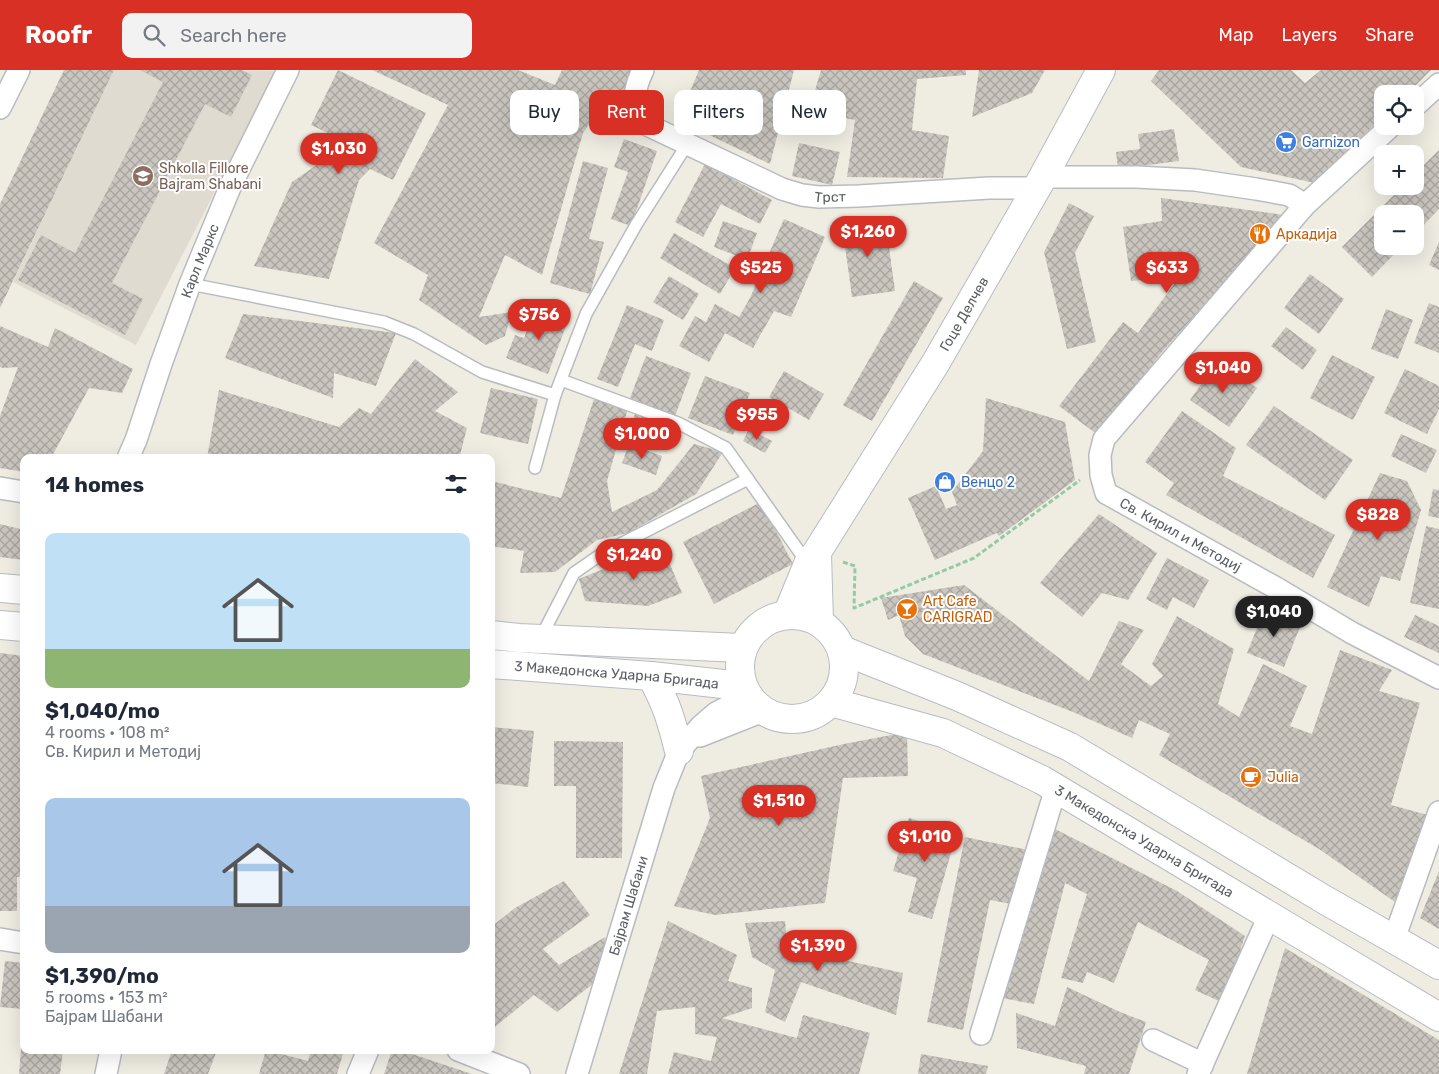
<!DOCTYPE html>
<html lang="en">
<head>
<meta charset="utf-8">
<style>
  :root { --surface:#fff; --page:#f2f2f3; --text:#1f2937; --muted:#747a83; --accent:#d93025 }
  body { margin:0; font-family:Rubik,sans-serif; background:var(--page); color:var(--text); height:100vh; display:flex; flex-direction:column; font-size:19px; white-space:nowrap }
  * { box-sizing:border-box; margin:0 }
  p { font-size:16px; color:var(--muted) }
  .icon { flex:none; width:28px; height:28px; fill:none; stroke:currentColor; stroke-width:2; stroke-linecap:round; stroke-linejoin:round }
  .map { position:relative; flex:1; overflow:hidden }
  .panel { position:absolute; left:20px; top:384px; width:475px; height:600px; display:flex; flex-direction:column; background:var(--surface); border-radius:10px; box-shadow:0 5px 20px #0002 }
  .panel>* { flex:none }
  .guide { position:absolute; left:510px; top:20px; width:475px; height:45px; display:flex; gap:10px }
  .controls { position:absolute; left:1374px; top:15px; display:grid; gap:10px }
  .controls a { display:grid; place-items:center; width:50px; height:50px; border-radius:10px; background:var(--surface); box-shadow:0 5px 20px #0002; font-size:25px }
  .price { position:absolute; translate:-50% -42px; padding:0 11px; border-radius:18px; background:var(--accent); color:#fff; font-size:16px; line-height:32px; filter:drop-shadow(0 1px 2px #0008) }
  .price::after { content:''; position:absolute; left:50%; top:30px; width:15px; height:11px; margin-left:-8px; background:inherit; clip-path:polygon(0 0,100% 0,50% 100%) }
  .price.current { background:#222; color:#fff }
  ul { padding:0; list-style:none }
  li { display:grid; align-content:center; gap:10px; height:265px; padding:0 25px }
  li span { display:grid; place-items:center; height:155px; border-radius:10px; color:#555 }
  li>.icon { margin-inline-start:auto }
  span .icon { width:90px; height:90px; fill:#fffc; stroke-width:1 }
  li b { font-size:21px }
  h2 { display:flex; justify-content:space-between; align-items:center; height:60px; padding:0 25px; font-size:21px }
  .chip { padding:0 18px; border-radius:10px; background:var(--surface); box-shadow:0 5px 20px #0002; font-size:18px; line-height:45px }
  .chip.current { background:var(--accent); color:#fff }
  header { display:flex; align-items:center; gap:30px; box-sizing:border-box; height:70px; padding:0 25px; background:var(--accent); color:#fff }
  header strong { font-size:24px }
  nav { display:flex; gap:28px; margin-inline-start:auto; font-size:18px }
  .search { width:350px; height:45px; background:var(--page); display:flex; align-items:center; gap:12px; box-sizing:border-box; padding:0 18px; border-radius:10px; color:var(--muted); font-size:19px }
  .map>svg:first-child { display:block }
  .education { fill:#dfdbd1 }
  .building { fill:url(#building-cross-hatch) }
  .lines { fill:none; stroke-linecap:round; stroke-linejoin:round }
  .lane-casing { stroke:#b8bbc0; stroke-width:14 }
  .street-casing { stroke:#b8bbc0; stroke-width:24 }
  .secondary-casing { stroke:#b8bcc2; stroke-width:30 }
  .path { stroke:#95caa4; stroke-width:3; stroke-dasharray:5 2.5; stroke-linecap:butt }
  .lane { stroke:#fff; stroke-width:11 }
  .street { stroke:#fff; stroke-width:21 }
  .secondary { stroke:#fff; stroke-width:28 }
  .labels { text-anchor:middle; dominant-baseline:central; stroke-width:4; stroke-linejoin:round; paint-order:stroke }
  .shop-label { font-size:14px; fill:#366cbe; stroke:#fff; text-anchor:start }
  .education-label { font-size:14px; fill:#785e54; stroke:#fff; text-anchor:start }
  .street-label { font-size:14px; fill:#5b5f65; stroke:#fff }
  .food-label { font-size:14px; fill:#c56008; stroke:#fff; text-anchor:start }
</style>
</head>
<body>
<header>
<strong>Roofr</strong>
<div class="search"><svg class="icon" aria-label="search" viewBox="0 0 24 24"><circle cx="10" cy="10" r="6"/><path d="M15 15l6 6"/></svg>Search here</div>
<nav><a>Map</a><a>Layers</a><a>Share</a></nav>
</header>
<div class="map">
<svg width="1439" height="1004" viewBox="0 0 1439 1004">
  <defs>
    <pattern id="building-cross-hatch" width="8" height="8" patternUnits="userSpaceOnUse" patternTransform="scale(1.25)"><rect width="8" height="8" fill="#cac6bf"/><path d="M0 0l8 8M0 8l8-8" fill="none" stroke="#a7a49f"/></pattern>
  </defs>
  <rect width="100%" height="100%" fill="#efece2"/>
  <polygon class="education" points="114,0 277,1 136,275 13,212"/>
  <g class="building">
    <polygon points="64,0 114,0 0,238 0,134"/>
    <polygon points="140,0 242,0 252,5 231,47 205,34 112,213 143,229 125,265 18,210 41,165 75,183 163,12"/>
    <polygon points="338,0 426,43 393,110 370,99 359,110 329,209 254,196 292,112 321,92 334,66 311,55"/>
    <polygon points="372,0 518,0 555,15 562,0 633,0 618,39 606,31 583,63 542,205 505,185 479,247 512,242 505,266 486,275 419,230 428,205 374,173 448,35"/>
    <polygon points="699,0 794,0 770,94 703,62 709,39 687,29"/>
    <polygon points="821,0 966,0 966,5 917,9 912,60 949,66 943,108 847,107 855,50 809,41"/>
    <polygon points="979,0 1045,0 1032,23 972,47"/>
    <polygon points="1159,0 1291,0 1305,13 1321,0 1431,0 1407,24 1382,24 1382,47 1315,113 1241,97 1151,11"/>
    <polygon points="1174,59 1179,91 1118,99 1116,82 1140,79 1138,64"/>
    <polygon points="624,69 657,81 631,156 611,149 628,102 614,97"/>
    <polygon points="799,73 840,82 832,115 792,106"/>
    <polygon points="1439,80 1439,139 1415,164 1415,144 1382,144 1382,176 1402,176 1372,207 1342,177 1403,116 1415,116 1415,104"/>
    <polygon points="583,91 608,98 589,169 604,172 590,224 550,213"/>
    <polygon points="705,94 772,130 760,154 721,134 703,167 675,152"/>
    <polygon points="1161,128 1284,145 1162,282 1098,365 1059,336 1123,252 1138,263 1180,206 1131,211 1123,157 1162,151"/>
    <polygon points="1069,133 1094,146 1075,183 1096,272 1067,279 1044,182"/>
    <polygon points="885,148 895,221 852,227 842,154"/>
    <polygon points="784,149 825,167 791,247 774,241 753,278 725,263 709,292 679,276 695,246 706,252 715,234 739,247 750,228"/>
    <polygon points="723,151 757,163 747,190 714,177"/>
    <polygon points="674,163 735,198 720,224 660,188"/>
    <polygon points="1439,172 1439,200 1429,195"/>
    <polygon points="1310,204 1344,229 1319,264 1284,238"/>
    <polygon points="669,206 699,224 683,250 653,232"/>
    <polygon points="914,211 943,228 872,351 843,335"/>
    <polygon points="1429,233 1439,237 1439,283 1414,273"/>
    <polygon points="627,235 664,250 652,281 635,274 618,317 597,309"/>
    <polygon points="536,236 569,248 548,304 506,288 515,265 524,268"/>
    <polygon points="1386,239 1413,250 1398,289 1371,279"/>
    <polygon points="243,244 396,263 376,316 334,303 333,328 225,288"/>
    <polygon points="0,256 48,277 55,258 133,299 122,323 89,318 51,388 24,388 24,402 0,398 0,346 18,297 3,298 0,297"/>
    <polygon points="1286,257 1317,280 1303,300 1271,276"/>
    <polygon points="1332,285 1375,307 1353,350 1310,328"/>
    <polygon points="646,286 691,303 675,346 630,328"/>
    <polygon points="415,289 458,322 435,341 467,358 460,385 466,388 207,388 219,320 339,357 359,338 371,344"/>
    <polygon points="1218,290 1257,318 1229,357 1190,330"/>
    <polygon points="1405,299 1439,316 1439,339 1427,364 1384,343"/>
    <polygon points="784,301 824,324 809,350 769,327"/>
    <polygon points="705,306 750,323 733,365 688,348"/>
    <polygon points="491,318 538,329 528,374 480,363"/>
    <polygon points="986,328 1065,352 1075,410 999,466 997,463 935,490 908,428 936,416 946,439 957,435 952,422 983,381"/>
    <polygon points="594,329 628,338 607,411 612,442 657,420 694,374 723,382 696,424 628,463 597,470 555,502 520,503 524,481 491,476 491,411 561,428"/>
    <polygon points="1274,336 1353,390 1325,430 1246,375"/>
    <polygon points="1182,341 1236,378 1223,406 1335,465 1313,508 1166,425 1174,413 1145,392"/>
    <polygon points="635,344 678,359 671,377 629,362"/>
    <polygon points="749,359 772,371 765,383 743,371"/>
    <polygon points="1401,364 1437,380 1426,403 1391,386"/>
    <polygon points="629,374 662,386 656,405 622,393"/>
    <polygon points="1380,403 1407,411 1421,440 1400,511 1381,506 1369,537 1327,517"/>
    <polygon points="1433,419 1439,420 1439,448 1428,446"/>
    <polygon points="761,432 793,494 714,534 683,472"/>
    <polygon points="1099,444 1157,483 1128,530 1102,523 1082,547 1040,513"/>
    <polygon points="0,454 24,460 24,490 0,487"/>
    <polygon points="1426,456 1439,459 1439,539 1410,533"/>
    <polygon points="662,475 682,523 648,536 585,531 579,509"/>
    <polygon points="1167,488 1209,510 1194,538 1173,527 1167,540 1146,529"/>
    <polygon points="964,515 1089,611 1119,551 1144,560 1121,594 1151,616 1163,606 1152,594 1177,546 1234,579 1218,634 1239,647 1263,594 1307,616 1290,656 1312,664 1340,580 1392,600 1379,621 1420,633 1391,735 1435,747 1398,834 1319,779 1159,685 1170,664 1139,650 1132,668 1073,642 923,584 905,566 899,545 888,550 881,528"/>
    <polygon points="1265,538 1302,552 1284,597 1247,583"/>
    <polygon points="1415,545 1439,556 1439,583 1404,567"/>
    <polygon points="0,583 24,586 24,636 23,636 24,646 24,807 17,807 17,841 0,841"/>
    <polygon points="491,657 534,661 528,717 491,713"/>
    <polygon points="907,662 908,706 843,708 825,833 715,845 674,836 710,748 701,706 844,674"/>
    <polygon points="554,671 623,672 622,788 576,788 576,716 554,716"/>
    <polygon points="909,748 957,762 932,849 908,842 917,808 893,801"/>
    <polygon points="1053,758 1177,821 1245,866 1223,933 1195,920 1209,890 1138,852 1114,913 1087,902 1083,913 1061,908 1087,824 1065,813 1034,934 1002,928"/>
    <polygon points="965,767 1028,780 1017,835 990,830 963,960 927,952"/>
    <polygon points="1439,801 1439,859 1420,848"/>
    <polygon points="564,811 590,845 543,879 559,895 605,867 611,888 599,909 557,942 534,925 491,960 491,857 515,838"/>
    <polygon points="668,851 737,885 728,911 752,918 752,938 722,948 797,968 803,945 870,963 859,1004 668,1004 674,982 711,991 717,967 695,964 695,937 657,941 647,1004 619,1004"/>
    <polygon points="785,851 788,883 808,882 812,865 835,869 830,887 903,903 896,945 801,912 785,952 765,942 775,900 752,887 745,853"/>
    <polygon points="1285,878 1439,970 1439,1004 1247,1004"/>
    <polygon points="5,891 24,893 24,939 0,937"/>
    <polygon points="1067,917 1120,942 1146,952 1129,1004 1084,1004 1086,996 1017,978 1016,943 1055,956"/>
    <polygon points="22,967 24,967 24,980 63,980 60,1004 19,1004"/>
    <polygon points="172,980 217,980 208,1004 164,1004"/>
    <polygon points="266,980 308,991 311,980 344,980 337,1004 259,1004"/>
    <polygon points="392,980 400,980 472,1004 384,1004"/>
    <polygon points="921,984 988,996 986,1004 918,1004"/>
  </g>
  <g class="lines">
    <g class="lane-casing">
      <g id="lane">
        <polyline points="190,214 384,252 414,264 482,302 555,325"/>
        <polyline points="561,310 678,353 726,378 808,494"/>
        <polyline points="535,398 555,325 586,244 636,155 688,73"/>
        <polyline points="540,569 574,503 603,483 748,409"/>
      </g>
    </g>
    <g class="street-casing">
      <g id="street">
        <path id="s1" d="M643 0C633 21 634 29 639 51L782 119 802 125 819 127 859 126 989 118H1036"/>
        <polyline points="1415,36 1439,14"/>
        <polyline points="0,38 19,0"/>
        <path id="s2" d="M1391 56 1305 135 1104 369 1100 385 1101 405 1106 423 1278 519 1352 563 1439 608"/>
        <polyline points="1043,107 1136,107 1195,110 1256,119 1289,125 1305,135"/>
        <path id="s3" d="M128 388 136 370 161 294 190 214 231 115 288 0"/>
        <polyline points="0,418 24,422"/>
        <polyline points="700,666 763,641"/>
        <polyline points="0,869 24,873"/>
        <polyline points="1394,869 1439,742"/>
        <polyline points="981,964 1056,718"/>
        <polyline points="1153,970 1193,989 1202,996"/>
        <polyline points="458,980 519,1004"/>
        <polyline points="106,1004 111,980"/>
        <polyline points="358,1004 368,980"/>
        <path id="s4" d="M577 1004 664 718 679 681 701 656 716 643 748 626"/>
        <polyline points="1198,1004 1269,846"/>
      </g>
    </g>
    <g class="secondary-casing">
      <g id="secondary">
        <polyline points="817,484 819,552"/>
        <polyline points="0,518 24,520"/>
        <circle cx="792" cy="597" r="52"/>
        <path id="s5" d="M787 545 808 494 817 482 935 294 1043 107 1101 0"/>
        <polyline points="0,555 24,557"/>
        <polyline points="491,565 519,568 741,578"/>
        <polyline points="842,580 957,626 1070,677 1325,830 1439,895"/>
        <path id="s6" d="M491 594 651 606 741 616"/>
        <path d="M651 606C666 632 672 652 679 681"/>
        <path id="s7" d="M831 632 943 663 1042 710 1439 947"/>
      </g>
    </g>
    <polyline class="path" points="843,492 855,496 854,538 974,488 1080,410"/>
    <use href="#lane" class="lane"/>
    <use href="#street" class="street"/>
    <use href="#secondary" class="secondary"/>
  </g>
  <defs>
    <g id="supermarket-disc" transform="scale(1.125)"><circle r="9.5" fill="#3f7fe0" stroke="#fff"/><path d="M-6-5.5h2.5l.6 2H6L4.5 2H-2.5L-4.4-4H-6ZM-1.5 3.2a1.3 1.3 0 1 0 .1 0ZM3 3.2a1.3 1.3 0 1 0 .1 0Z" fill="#fff"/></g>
    <g id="school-disc" transform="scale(1.125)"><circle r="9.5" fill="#8d6e63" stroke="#fff"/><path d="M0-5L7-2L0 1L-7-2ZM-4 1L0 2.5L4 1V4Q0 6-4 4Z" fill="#fff"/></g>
    <g id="restaurant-disc" transform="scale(1.125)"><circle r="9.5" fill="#e8710a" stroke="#fff"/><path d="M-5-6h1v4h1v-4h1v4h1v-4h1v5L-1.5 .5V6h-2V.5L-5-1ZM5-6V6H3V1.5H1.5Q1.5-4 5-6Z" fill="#fff"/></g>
    <g id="shop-disc" transform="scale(1.125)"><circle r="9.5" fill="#3f7fe0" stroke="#fff"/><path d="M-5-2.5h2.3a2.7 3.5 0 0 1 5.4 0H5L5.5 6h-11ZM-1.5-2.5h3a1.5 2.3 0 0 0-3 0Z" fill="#fff"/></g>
    <g id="bar-disc" transform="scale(1.125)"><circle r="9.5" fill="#e8710a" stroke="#fff"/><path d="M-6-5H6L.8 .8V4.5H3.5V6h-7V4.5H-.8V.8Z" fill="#fff"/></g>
    <g id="cafe-disc" transform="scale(1.125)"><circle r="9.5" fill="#e8710a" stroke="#fff"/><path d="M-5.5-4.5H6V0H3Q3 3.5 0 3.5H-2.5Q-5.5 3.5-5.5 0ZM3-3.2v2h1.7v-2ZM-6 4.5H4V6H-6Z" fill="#fff"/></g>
  </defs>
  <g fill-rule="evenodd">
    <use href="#supermarket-disc" x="1286" y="72"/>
    <use href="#school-disc" x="143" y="106"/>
    <use href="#restaurant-disc" x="1260" y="164"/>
    <use href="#shop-disc" x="945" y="412"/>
    <use href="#bar-disc" x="907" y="539"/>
    <use href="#cafe-disc" x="1251" y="707"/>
  </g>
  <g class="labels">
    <g class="shop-label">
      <text x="1302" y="72">Garnizon</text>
      <text x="961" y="412">Венцо 2</text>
    </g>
    <g class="education-label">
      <text x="159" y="98">Shkolla Fillore<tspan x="159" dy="16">Bajram Shabani</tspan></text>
    </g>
    <g class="street-label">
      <text stroke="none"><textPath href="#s1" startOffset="260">Трст</textPath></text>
      <text stroke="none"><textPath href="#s3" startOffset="210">Карл Маркс</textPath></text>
      <text stroke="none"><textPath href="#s5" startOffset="350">Гоце Делчев</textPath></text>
      <text stroke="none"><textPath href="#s2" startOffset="566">Св. Кирил и Методиј</textPath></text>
      <text stroke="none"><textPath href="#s6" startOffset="126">3 Македонска Ударна Бригада</textPath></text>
      <text stroke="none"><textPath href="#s7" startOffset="345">3 Македонска Ударна Бригада</textPath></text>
      <text stroke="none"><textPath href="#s4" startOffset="176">Бајрам Шабани</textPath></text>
    </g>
    <g class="food-label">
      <text x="1276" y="164">Аркадија</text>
      <text x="923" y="531">Art Cafe<tspan x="923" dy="16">CARIGRAD</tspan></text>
      <text x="1267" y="707">Julia</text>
    </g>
  </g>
</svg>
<div class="controls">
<a><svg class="icon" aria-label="locate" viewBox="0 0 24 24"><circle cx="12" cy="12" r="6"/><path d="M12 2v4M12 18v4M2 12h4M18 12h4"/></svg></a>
<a>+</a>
<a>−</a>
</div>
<b class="price" style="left:339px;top:105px">$1,030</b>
<b class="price" style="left:868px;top:188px">$1,260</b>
<b class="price" style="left:761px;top:224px">$525</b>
<b class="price" style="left:1167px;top:224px">$633</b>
<b class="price" style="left:539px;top:271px">$756</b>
<b class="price" style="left:1223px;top:324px">$1,040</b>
<b class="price" style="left:757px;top:371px">$955</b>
<b class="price" style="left:642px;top:390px">$1,000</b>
<b class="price" style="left:1378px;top:471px">$828</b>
<b class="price" style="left:634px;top:511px">$1,240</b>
<b class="price current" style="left:1274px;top:568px">$1,040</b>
<b class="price" style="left:779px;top:757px">$1,510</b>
<b class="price" style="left:925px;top:793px">$1,010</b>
<b class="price" style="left:818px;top:902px">$1,390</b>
<div class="guide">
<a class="chip">Buy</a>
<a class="chip current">Rent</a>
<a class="chip">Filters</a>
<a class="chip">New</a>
</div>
<section class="panel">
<h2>14 homes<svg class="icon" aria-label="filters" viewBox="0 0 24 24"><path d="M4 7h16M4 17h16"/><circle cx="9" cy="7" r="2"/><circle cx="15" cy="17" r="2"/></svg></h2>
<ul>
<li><span style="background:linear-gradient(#bfe0f5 75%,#8fb573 0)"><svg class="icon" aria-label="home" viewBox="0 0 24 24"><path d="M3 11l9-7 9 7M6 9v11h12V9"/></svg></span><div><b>$1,040/mo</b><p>4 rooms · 108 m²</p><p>Св. Кирил и Методиј</p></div></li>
<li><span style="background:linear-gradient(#a9c7e8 70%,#9aa5b1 0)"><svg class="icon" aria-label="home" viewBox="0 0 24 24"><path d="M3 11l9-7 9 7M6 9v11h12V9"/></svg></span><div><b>$1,390/mo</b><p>5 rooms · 153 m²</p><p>Бајрам Шабани</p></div></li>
</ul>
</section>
</div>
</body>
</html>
